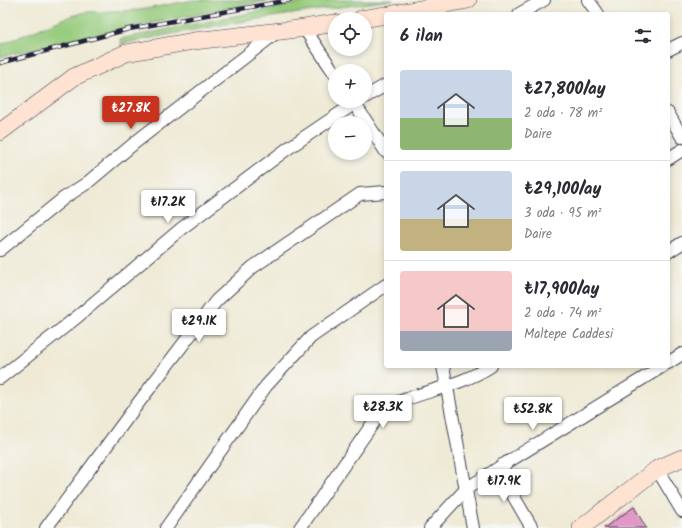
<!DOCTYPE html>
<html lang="tr">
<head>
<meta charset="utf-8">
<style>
  :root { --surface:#fff; --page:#f7f7f7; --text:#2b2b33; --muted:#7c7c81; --line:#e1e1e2; --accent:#c8321e }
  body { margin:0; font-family:Kalam,sans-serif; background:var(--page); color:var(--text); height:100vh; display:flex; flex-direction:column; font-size:15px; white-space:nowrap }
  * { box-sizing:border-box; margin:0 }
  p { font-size:13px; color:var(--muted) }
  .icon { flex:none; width:22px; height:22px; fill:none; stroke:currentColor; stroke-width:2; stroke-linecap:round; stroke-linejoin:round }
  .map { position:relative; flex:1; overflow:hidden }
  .drawer { position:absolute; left:384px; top:12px; width:286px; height:356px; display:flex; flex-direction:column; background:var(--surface); border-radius:4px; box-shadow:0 2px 6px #0003 }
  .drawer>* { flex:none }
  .fabs { position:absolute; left:328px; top:12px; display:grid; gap:8px }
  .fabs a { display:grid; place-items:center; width:44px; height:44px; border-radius:50%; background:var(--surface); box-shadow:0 2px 6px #0003; font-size:20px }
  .price { position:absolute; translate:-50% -34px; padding:0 9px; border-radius:4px; background:#fff; color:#222; font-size:13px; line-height:26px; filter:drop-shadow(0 1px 2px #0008) }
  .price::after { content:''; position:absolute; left:50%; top:24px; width:12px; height:9px; margin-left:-6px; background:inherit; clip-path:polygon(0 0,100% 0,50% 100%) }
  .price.current { background:var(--accent); color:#fff }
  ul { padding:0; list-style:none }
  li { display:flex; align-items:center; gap:12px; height:100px; padding:0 16px }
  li+li { border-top:1px solid var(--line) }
  li span { display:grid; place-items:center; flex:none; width:112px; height:80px; border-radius:4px; color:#555 }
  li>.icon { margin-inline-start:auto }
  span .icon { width:48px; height:48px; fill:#fffc; stroke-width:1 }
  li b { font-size:17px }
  h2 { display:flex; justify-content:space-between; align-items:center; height:48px; padding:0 16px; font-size:17px }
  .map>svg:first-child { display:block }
  .green { fill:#95ca7c; stroke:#5c765c }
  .building { fill:#e198c6 }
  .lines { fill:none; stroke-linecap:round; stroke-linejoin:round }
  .street-casing { stroke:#414052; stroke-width:14 }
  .secondary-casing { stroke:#414052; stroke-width:18 }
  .street { stroke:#fff; stroke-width:12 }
  .secondary { stroke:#fee3d2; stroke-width:17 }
  .rail-casing { stroke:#22223b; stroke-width:4.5 }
  .rail { stroke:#f6f6f2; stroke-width:3; stroke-dasharray:9; stroke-linecap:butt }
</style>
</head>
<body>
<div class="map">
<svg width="682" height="528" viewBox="0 0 682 528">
  <rect width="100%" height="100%" fill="#f6f6f2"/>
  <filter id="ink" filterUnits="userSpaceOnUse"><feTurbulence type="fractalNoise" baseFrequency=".025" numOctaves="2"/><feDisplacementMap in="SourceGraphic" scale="8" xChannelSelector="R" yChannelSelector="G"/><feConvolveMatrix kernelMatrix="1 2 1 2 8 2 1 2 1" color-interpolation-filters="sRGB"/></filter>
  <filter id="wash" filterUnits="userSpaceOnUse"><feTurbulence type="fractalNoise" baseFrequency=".012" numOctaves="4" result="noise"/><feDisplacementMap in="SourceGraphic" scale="16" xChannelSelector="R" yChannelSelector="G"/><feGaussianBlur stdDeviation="0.9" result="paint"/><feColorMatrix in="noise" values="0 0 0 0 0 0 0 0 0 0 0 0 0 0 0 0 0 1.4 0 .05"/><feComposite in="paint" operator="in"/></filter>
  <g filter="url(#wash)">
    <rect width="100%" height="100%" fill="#efead5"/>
    <g class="green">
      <polygon points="193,0 272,0 158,22 16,53 0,57 0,45 68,17 86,12 140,10"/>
      <path d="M315 0H393C302 12 211 25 121 44L120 39Z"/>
    </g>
    <g id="blocks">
      <polygon class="building" points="634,507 646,528 604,528"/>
    </g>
  </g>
  <g filter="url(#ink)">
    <use href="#blocks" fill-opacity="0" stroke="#414052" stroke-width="1"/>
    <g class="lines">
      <g class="street-casing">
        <g id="street">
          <polyline points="588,0 598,14"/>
          <polyline points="519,14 544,0"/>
          <polyline points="304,28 335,74"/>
          <polyline points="668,50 682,43"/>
          <polyline points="365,97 386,85"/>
          <polyline points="353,101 386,152"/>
          <polyline points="668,113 682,137"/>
          <polyline points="668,159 682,150"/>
          <polyline points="0,250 64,198 87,183 137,141 277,32"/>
          <polyline points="668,252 682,243"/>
          <polyline points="668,363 682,354"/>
          <polyline points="443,366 473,528"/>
          <polyline points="0,378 77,317 182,228 287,149 358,101"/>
          <polyline points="502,465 514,497 532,528"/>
          <polyline points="657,469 682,511"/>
          <polyline points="46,528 133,410 216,301 253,267 360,194 386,192"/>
          <polyline points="166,528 266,386 311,337 386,285"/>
          <path d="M300 528 378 416C384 412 389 406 396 403 428 390 462 385 491 366"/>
          <polyline points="430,528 466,489 506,463 663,366"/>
        </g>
      </g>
      <g class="secondary-casing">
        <g id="secondary">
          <polyline points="393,14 468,0"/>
          <polyline points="361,19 386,15"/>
          <polyline points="0,132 74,77 126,53 194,41 298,29 335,23"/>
          <polyline points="581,528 657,469 682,458"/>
        </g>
      </g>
      <use href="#street" class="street"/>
      <use href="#secondary" class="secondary"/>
      <g class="rail-casing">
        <polyline id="rail" points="0,63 129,29 290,0"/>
      </g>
      <use href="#rail" class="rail"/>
    </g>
  </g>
</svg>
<div class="fabs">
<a><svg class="icon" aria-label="locate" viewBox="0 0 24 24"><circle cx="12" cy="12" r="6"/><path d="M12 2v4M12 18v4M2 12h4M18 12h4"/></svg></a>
<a>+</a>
<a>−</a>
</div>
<b class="price current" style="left:131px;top:130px">₺27.8K</b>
<b class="price" style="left:168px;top:224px">₺17.2K</b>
<b class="price" style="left:199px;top:343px">₺29.1K</b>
<b class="price" style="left:383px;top:429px">₺28.3K</b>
<b class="price" style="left:533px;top:431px">₺52.8K</b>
<b class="price" style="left:504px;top:503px">₺17.9K</b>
<section class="drawer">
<h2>6 ilan<svg class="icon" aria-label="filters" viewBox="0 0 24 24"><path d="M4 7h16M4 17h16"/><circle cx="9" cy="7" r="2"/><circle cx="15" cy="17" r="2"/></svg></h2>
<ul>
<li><span style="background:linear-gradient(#c9d6e8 60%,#8fb573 0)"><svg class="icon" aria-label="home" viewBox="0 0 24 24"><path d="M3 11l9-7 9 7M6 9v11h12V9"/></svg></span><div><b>₺27,800/ay</b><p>2 oda · 78 m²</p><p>Daire</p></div></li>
<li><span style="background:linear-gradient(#c9d6e8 60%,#c2b280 0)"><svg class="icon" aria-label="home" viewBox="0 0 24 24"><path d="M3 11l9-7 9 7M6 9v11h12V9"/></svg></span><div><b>₺29,100/ay</b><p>3 oda · 95 m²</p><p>Daire</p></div></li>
<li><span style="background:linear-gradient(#f6c9c9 75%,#9aa5b1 0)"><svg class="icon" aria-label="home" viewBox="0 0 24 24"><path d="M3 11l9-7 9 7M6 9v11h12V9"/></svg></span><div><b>₺17,900/ay</b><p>2 oda · 74 m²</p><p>Maltepe Caddesi</p></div></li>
</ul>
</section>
</div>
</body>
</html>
